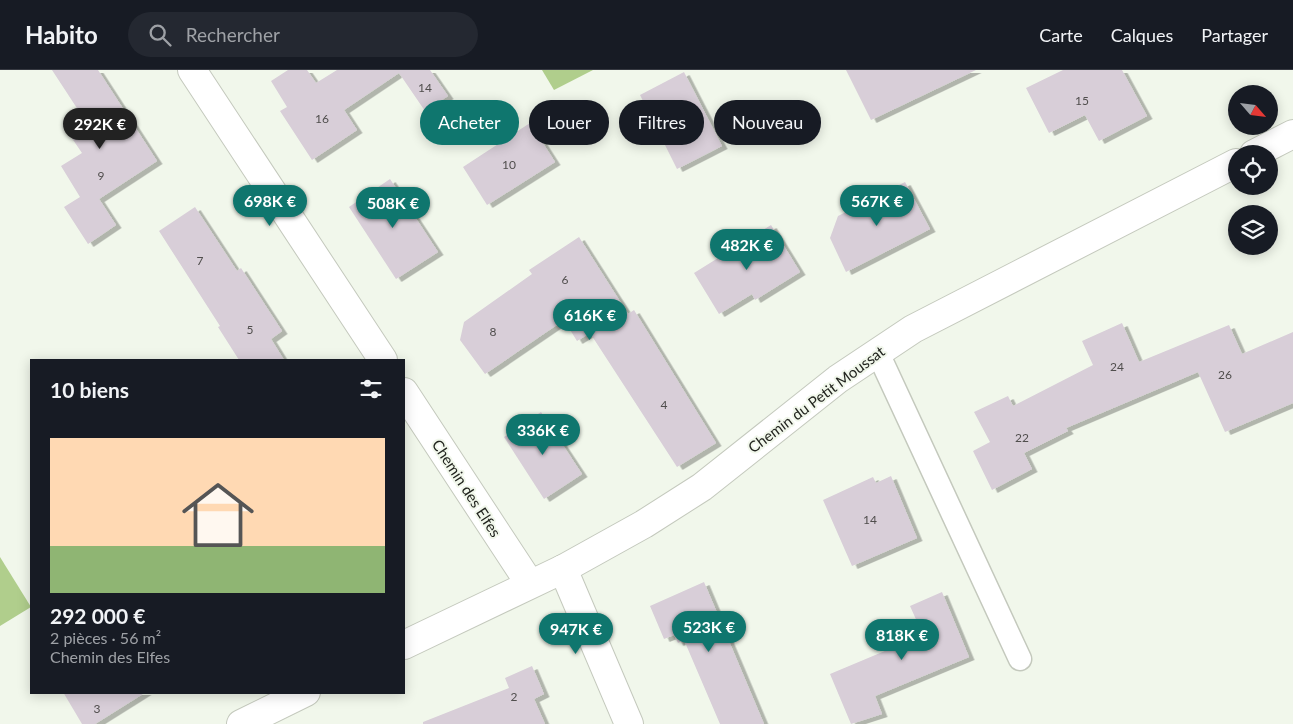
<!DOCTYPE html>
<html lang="fr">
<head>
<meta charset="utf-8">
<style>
  :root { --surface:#171b24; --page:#242831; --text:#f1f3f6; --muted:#9ea1a6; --line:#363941; --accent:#0f766e }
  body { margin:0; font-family:Lato,sans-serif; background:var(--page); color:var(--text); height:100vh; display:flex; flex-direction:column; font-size:19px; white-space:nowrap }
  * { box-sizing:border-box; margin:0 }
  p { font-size:16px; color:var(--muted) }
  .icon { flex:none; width:28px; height:28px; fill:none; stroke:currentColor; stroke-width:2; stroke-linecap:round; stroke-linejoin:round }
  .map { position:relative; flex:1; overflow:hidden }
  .side { position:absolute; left:30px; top:289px; width:375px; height:335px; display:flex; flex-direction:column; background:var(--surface); border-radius:0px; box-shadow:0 2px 12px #0003 }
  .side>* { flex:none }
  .banner { position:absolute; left:420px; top:30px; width:475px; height:45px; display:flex; gap:10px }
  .needle { width:32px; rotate:118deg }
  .buttons { position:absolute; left:1228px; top:15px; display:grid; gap:10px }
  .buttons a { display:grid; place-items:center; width:50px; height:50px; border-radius:50%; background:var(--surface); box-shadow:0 2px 12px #0003; font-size:25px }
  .price { position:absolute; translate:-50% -42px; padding:0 11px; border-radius:18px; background:var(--accent); color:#fff; font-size:16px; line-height:32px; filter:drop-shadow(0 1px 2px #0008) }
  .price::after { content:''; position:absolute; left:50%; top:30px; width:15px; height:11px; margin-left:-8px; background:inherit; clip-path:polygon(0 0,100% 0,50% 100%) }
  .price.selected { background:#222; color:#fff }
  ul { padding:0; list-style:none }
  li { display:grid; align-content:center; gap:10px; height:265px; padding:0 20px }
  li+li { border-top:1px solid var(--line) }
  li span { display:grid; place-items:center; height:155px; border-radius:0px; color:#555 }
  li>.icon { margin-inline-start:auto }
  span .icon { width:90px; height:90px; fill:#fffc; stroke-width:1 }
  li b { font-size:21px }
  h2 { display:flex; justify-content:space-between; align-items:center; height:60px; padding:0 20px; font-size:21px }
  .chip { padding:0 18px; border-radius:22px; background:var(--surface); box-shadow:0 2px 12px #0003; font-size:18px; line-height:45px }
  .chip.selected { background:var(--accent); color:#fff }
  header { display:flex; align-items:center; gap:30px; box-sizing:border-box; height:70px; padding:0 25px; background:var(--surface); border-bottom:1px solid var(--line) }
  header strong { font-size:24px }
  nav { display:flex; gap:28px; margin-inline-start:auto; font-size:18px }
  .search { width:350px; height:45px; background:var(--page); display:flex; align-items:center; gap:12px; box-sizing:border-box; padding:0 18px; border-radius:28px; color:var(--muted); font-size:19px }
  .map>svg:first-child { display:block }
  .green { fill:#b0ce8c }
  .building { fill:#d8ced8; filter:url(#shadow) }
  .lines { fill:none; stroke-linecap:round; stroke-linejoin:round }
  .lane-casing { stroke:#c4c9bd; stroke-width:25 }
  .street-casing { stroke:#c4c9bd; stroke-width:30 }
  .lane { stroke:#fff; stroke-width:22 }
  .street { stroke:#fff; stroke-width:28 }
  .labels { text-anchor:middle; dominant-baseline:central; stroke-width:4; stroke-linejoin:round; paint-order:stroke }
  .number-label { font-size:12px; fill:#504e4d }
  .street-label { font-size:15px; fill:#22241f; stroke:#f1f7eb }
</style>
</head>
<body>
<header>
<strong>Habito</strong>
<div class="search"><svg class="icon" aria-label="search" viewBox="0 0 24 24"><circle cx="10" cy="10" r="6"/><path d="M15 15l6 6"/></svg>Rechercher</div>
<nav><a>Carte</a><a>Calques</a><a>Partager</a></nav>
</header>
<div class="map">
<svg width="1293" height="654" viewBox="0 0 1293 654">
  <defs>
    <filter id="shadow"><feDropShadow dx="5.5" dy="3" stdDeviation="0" flood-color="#0004"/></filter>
  </defs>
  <rect width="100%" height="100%" fill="#f1f7eb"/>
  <g class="green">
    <polygon points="542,0 593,0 554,20"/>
    <polygon points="0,487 31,537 0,556"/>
  </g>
  <g class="building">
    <polygon points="52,0 98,0 157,91 99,129 116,155 88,174 64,137 80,127 61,96 82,83 69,64 86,52"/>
    <polygon points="288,0 307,0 316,13 337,0 430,0 448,26 425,41 399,3 344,40 357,60 312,90 280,41 287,37 271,11"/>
    <polygon points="846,0 976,0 871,50"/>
    <polygon points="1063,0 1122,0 1147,46 1099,71 1085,45 1049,63 1026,18"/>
    <polygon points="684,2 722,76 677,99 640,25"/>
    <polygon points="530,53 555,92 487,135 463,97"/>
    <polygon points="390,109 438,182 396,209 349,137"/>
    <polygon points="905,112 930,159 846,202 830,168 838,146"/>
    <polygon points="195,137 237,201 241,198 282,261 271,269 284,290 239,290 218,257 220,256 159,161"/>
    <polygon points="771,155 800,202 755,230 752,224 719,244 694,203"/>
    <polygon points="579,167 628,244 634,240 716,373 677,397 590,263 577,271 564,250 485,304 460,270 464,252 532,204 529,200"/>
    <polygon points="1122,253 1139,292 1229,255 1242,284 1293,262 1293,333 1225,362 1198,302 1066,358 1068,361 1024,383 1032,399 992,420 973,381 990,372 974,342 1008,326 1013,336 1093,295 1082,271"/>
    <polygon points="541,342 582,404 544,429 504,367"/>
    <polygon points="891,406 917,468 852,496 823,430 873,407 876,413"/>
    <polygon points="704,512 764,654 720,654 684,570 678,573 674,565 664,569 650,536"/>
    <polygon points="942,522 969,587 875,626 882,644 851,654 830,604 923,565 910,536"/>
    <polygon points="532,596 544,624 534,629 545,654 423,654 423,652 509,618 505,608"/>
    <polygon points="63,622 146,622 95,654 82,654"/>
  </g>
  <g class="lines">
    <g class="lane-casing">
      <polyline id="lane" points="877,281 1020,589"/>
    </g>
    <g class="street-casing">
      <g id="street">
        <polyline points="192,0 383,290"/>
        <polyline points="1254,84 1293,64"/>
        <polyline points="404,322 530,514"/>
        <polyline points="563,499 629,654"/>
        <polyline points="404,575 563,499 644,454 702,417 838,309 913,259 1236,93"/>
        <polyline points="241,654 306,622"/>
      </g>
    </g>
    <use href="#lane" class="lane"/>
    <use href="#street" class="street"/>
  </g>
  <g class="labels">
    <g class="number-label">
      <text x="425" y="17">14</text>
      <text x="1082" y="30">15</text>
      <text x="322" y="48">16</text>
      <text x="509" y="94">10</text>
      <text x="101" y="105">9</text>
      <text x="200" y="190">7</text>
      <text x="565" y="209">6</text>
      <text x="250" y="259">5</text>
      <text x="493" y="261">8</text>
      <text x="1117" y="296">24</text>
      <text x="1225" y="304">26</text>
      <text x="664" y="334">4</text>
      <text x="1022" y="367">22</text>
      <text x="870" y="449">14</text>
      <text x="514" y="626">2</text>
      <text x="97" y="638">3</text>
    </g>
    <g class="street-label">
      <text transform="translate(816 329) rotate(-37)">Chemin du Petit Moussat</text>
      <text transform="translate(467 418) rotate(57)">Chemin des Elfes</text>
    </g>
  </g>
</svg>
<div class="buttons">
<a><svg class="needle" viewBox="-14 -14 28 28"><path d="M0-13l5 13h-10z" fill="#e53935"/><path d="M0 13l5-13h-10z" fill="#9ea1a6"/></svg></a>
<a><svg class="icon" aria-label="locate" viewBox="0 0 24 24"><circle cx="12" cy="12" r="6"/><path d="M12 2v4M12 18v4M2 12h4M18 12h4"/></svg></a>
<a><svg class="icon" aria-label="layers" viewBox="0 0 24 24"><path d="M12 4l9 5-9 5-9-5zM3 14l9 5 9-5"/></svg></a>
</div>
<b class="price selected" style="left:100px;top:80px">292K €</b>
<b class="price" style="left:270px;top:157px">698K €</b>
<b class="price" style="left:877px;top:157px">567K €</b>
<b class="price" style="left:393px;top:159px">508K €</b>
<b class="price" style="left:747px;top:201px">482K €</b>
<b class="price" style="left:590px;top:271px">616K €</b>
<b class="price" style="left:543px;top:386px">336K €</b>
<b class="price" style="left:709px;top:583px">523K €</b>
<b class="price" style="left:576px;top:585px">947K €</b>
<b class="price" style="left:902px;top:591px">818K €</b>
<div class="banner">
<a class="chip selected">Acheter</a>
<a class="chip">Louer</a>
<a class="chip">Filtres</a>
<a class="chip">Nouveau</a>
</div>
<section class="side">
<h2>10 biens<svg class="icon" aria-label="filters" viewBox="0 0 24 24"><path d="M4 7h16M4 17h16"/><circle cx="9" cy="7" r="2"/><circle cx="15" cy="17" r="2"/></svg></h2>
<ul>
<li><span style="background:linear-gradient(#ffd9b3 70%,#8fb573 0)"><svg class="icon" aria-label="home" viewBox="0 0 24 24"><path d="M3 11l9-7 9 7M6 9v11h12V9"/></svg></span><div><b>292 000 €</b><p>2 pièces · 56 m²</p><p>Chemin des Elfes</p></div></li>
</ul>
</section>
</div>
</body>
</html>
